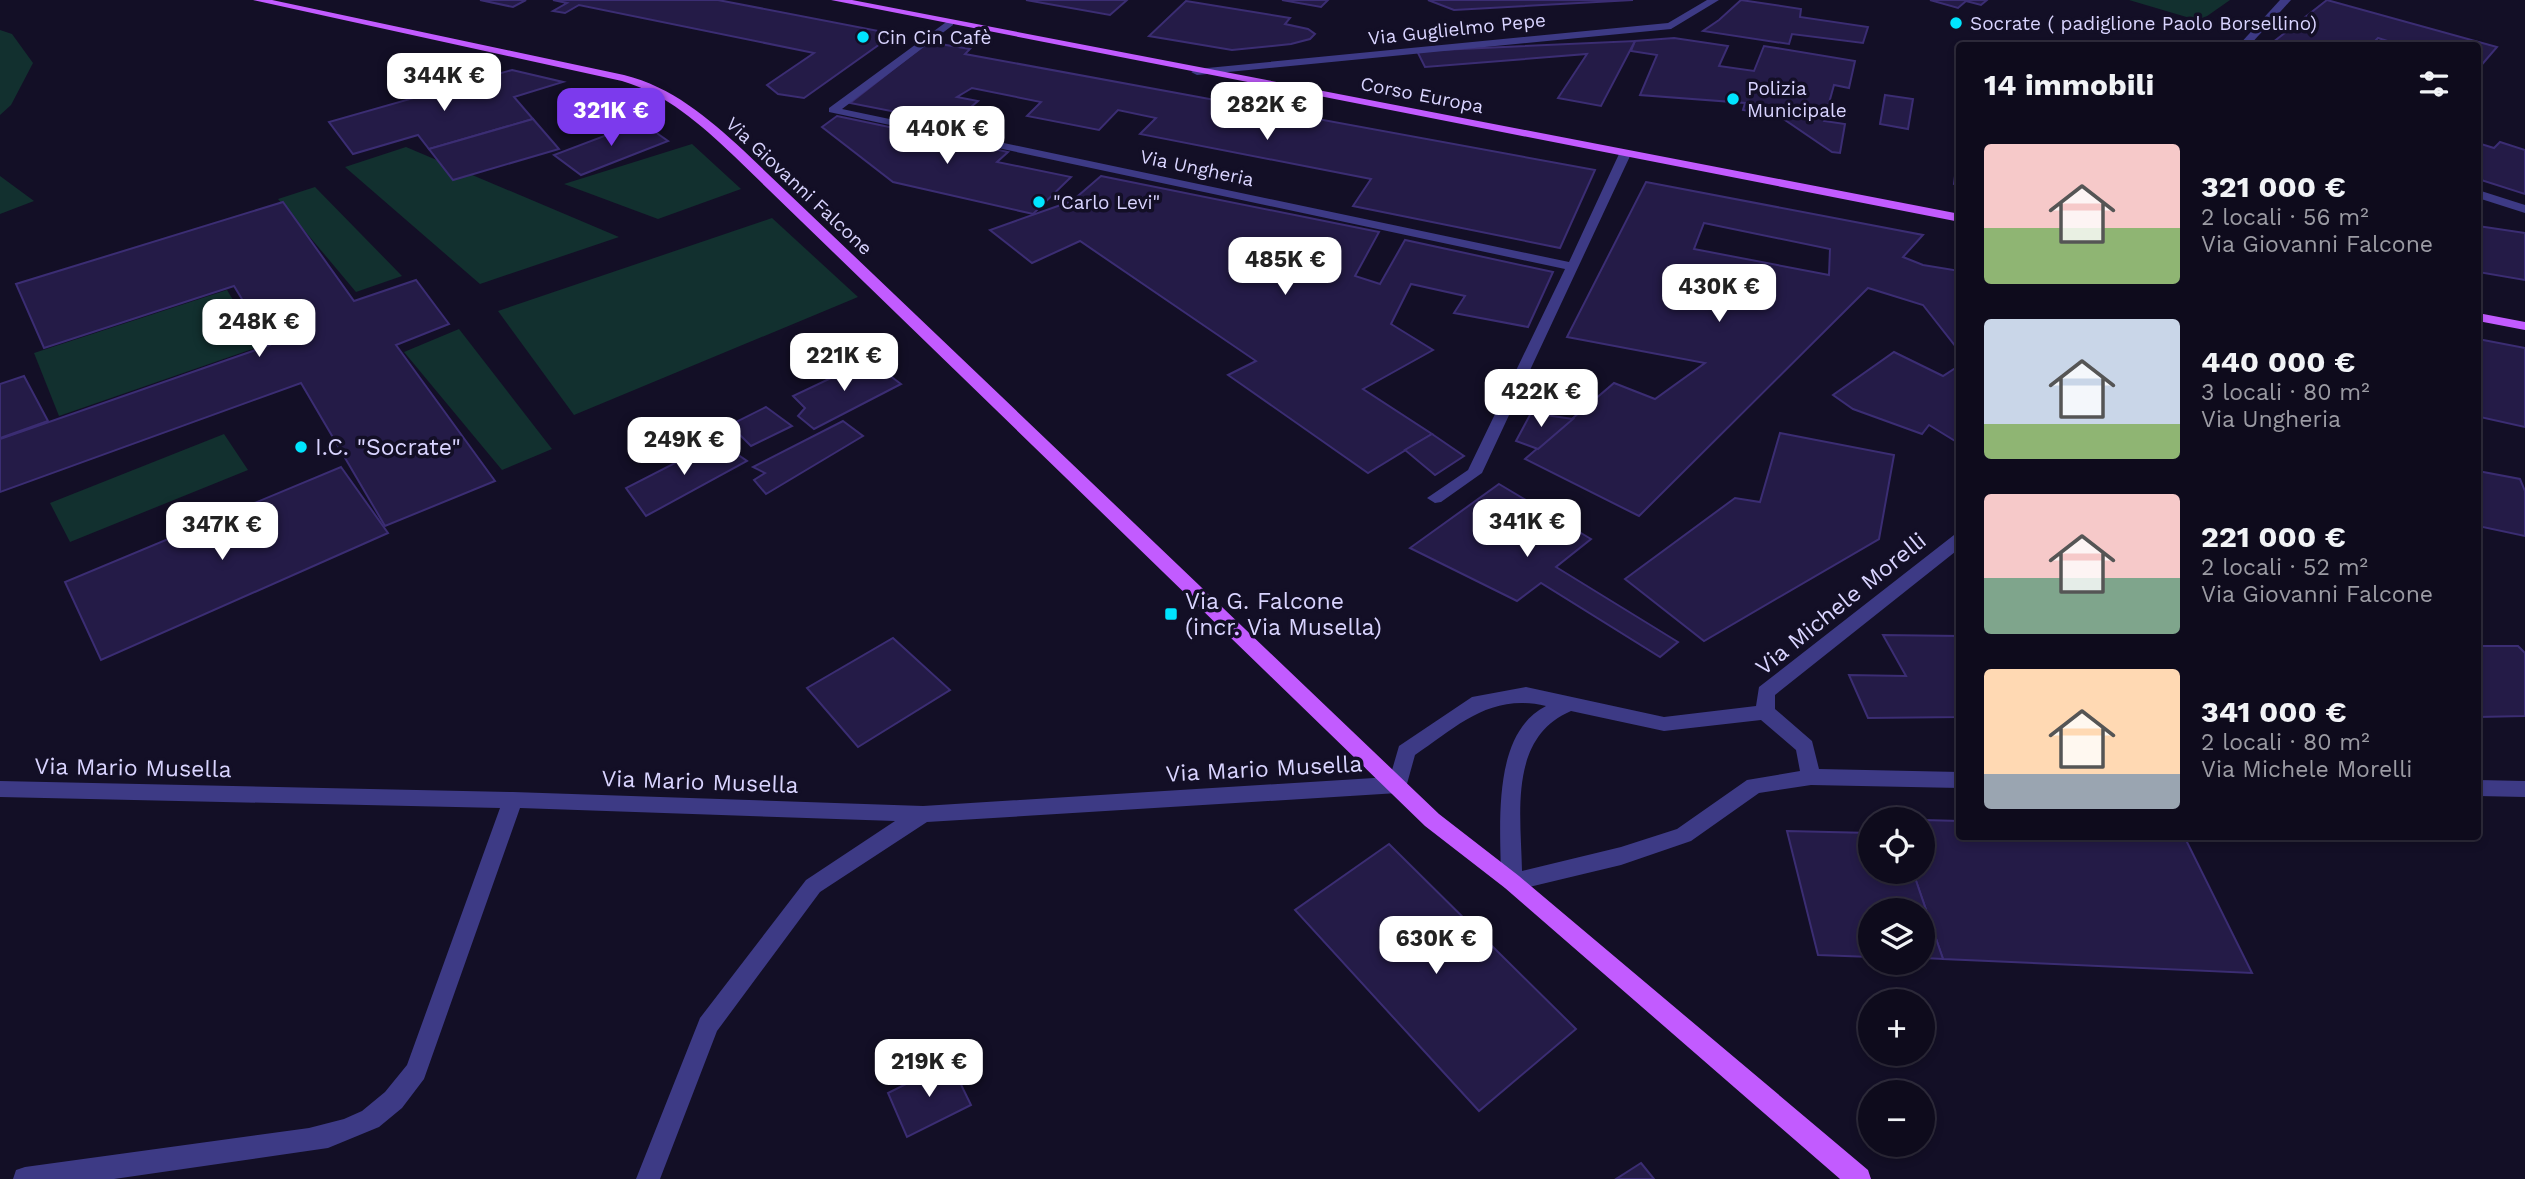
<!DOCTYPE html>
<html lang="it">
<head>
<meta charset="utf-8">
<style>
  :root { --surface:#0e0b1c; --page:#1c1929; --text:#f1f3f6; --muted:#9b9ba3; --line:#2e2b3b; --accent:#7c3aed }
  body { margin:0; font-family:"Work Sans",sans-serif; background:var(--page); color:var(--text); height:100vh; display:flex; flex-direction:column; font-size:26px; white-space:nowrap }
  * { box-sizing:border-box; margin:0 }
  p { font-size:23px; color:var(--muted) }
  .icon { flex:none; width:38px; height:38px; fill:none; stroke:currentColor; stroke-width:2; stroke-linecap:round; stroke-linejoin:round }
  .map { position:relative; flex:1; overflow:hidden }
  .sheet { position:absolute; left:1956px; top:42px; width:525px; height:798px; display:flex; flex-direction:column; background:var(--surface); border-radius:7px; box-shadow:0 4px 10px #0003,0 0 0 2px var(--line) }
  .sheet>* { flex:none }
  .controls { position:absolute; left:1858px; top:807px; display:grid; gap:14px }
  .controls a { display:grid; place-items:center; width:77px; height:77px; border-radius:50%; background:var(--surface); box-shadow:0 4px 10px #0003,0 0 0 2px var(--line); font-size:35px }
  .price { position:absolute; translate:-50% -60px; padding:0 16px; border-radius:14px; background:#fff; color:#222; font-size:23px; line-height:46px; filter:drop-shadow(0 2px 4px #0008) }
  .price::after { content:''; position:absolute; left:50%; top:42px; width:21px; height:16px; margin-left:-10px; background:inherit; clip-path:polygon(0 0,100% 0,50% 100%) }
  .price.selected { background:var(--accent); color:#fff }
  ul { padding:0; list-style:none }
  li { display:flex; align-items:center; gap:21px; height:175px; padding:0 28px }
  li span { display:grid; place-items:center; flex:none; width:196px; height:140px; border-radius:7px; color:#555 }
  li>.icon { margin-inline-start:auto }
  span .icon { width:84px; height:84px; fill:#fffc; stroke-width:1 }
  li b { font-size:30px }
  h2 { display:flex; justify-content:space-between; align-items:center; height:84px; padding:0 28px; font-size:30px }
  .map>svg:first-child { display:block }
  .green { fill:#12302f }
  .building { fill:#241b47; stroke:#3b2d73; stroke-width:2; fill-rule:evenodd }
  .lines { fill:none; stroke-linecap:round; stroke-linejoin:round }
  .minor { fill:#3d3a85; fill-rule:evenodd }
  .major { fill:#c25bff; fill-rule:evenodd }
  .poi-dot { fill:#00e5ff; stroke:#130f26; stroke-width:2.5 }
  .labels { text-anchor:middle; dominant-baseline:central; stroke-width:7; stroke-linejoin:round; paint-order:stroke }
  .far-poi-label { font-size:19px; fill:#d9d4ff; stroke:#130f26; text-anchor:start }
  .far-street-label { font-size:19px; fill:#d9d4ff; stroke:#130f26 }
  .poi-label { font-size:23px; fill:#d9d4ff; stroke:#130f26; text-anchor:start }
  .street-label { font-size:23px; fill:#d9d4ff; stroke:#130f26 }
</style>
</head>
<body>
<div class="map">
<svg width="2525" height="1179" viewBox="0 0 2525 1179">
  <rect width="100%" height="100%" fill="#130f26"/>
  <g class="green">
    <polygon points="2129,0 2230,0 2200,21"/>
    <polygon points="0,30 12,34 33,63 11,105 0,115"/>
    <polygon points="692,144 741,189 658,219 564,184"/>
    <polygon points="406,147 619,237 480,284 345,167"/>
    <polygon points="0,176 34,201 0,214"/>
    <polygon points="315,187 402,276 356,292 278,199"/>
    <polygon points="772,218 858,297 574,415 498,311"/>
    <polygon points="227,290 261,346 59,416 34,353"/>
    <polygon points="459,329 552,449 502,470 404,352"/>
    <polygon points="224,434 248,470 70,542 50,503"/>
  </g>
  <g class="building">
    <polygon points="480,0 526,0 513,7"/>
    <polygon points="553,0 718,0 894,34 804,98 778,94 767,85 814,53 579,5 565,13 553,11 567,3"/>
    <polygon points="1026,0 1127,0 1110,15"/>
    <polygon points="1282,0 1328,0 1321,7"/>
    <polygon points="1428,0 1633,0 1454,10"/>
    <polygon points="1741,0 1801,9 1800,17 1868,27 1863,43 1792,34 1789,44 1703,31 1719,20"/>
    <polygon points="1930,0 1987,0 1981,5 1966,1 1958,8"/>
    <polygon points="2327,0 2497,47 2479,68 2478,46 2403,46 2378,38 2370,46 2268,46"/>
    <polygon points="1186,1 1290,18 1285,24 1308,29 1315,34 1310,39 1291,44 1232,50 1149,36"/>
    <polygon points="1674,38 1728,46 1719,66 1754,71 1764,46 1855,61 1849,88 1834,85 1824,121 1845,124 1840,153 1832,152 1779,116 1743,110 1745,103 1640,95 1657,55 1631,51 1635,41"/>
    <polygon points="1635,41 1601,106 1558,98 1587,54 1425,67 1417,51"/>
    <polygon points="928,42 970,49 965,54 1595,170 1560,248 1353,206 1371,179 1140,134 1156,118 1118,110 1099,130 1027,116 1041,102 972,88 957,97 978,101 952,123 850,103"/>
    <polygon points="486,64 498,74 461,85 452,74"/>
    <polygon points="512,70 563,82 514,97 533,119 429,149 418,135 353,154 329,122"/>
    <polygon points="1885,95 1913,99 1908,129 1880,124"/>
    <polygon points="837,116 1008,152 997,162 1071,177 1033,214 893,182 822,127"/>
    <polygon points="533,119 559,149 453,180 429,149"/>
    <polygon points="641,122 668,141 581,175 554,155"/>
    <polygon points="1960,136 1960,185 1954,184"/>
    <polygon points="2500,142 2525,150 2525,194 2478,179 2478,143 2494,148"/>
    <polygon points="1101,176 1379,232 1355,276 1380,284 1405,240 1553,272 1528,327 1454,313 1465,296 1411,284 1391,324 1433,350 1363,389 1432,434 1368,473 1228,375 1256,361 1080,241 1032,263 990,230 1072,201"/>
    <path d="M1646 182 1923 235 1903 257 1923 265 1960 271V352L1923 305 1868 288 1639 516 1525 459 1614 383 1655 399 1705 363 1567 337ZM1704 223 1830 249 1829 275 1694 249Z"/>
    <polygon points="283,202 354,301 416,280 449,324 396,345 495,481 385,526 301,383 0,492 0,439 270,345 234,286 44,348 16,284"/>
    <polygon points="2478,226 2525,233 2525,280 2478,272"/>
    <polygon points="2478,339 2525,348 2525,427 2480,417"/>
    <polygon points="1894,352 1943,376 1960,365 1960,444 1929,425 1922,434 1853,409 1833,395"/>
    <polygon points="869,360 901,384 814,429 798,416 805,408 793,396"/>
    <polygon points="24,376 48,421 0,438 0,384"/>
    <polygon points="766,407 792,426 751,446 730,425"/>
    <polygon points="1531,413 1573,419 1538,449 1516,441"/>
    <polygon points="843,421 863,436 766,494 754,480 765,473 753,467"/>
    <polygon points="1780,433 1894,455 1879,539 1704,641 1625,579 1735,498 1760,502"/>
    <polygon points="1432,434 1464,456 1435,475 1405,450"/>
    <polygon points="718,441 747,461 646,516 626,488"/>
    <polygon points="341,467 388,533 101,660 65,582"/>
    <polygon points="2478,471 2520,479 2525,491 2525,536 2478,526"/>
    <polygon points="1499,484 1591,539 1556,567 1678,642 1660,657 1541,583 1517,601 1410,548"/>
    <polygon points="1883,635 1960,636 1960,717 1868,718 1849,675 1906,676"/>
    <polygon points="893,638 950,690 858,747 807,688"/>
    <polygon points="2478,646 2518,646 2525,653 2525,716 2478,717"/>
    <polygon points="1923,820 1960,821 1960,836 2184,836 2252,973 1943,959 1913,872 1923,872"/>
    <polygon points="1787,831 1871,833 1871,872 1913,872 1943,959 1923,958 1923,910 1871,910 1871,957 1818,955"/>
    <polygon points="1389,844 1576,1029 1479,1111 1295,910"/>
    <polygon points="950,1062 971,1105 907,1137 888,1093"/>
    <polygon points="1641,1163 1654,1179 1616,1179"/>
  </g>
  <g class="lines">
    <g class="minor">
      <polygon points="1707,0 1719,0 1671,29 1197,75 1191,72 1197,69 1668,23"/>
      <polygon points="2280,0 2291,0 2249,46 2238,46"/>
      <polygon points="949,20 953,21 953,25 842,109 1569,262 1619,154 1629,151 1631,154 1482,473 1441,502 1435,503 1427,498 1468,470 1565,269 829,112 829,108"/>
      <polygon points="2478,190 2525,205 2525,213 2478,198"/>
      <path d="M1960 533V548L1775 695V709L1812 741 1819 769 1960 772V788L1811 785 1759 793 1691 841 1621 865 1512 891 1505 888 1501 882C1501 830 1490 734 1546 706 1490 693 1458 726 1415 755L1405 791 1398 793 927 822 820 892 717 1031 660 1179H636L700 1018 806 880 895 821 520 808 424 1079 402 1108 379 1127 328 1148 114 1179H13L16 1170 25 1167 309 1128 344 1119 362 1111 385 1092 407 1065 500 808 0 797V781L513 792 923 806 1390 777 1399 746 1472 697 1526 687 1664 717 1756 706 1759 687 1954 535ZM1571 711 1664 731 1761 720 1796 750 1800 771 1747 780 1677 829 1621 847 1522 871C1521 814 1508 738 1571 711Z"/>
      <polygon points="2478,780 2525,781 2525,797 2478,796"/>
    </g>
    <g class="major">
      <path d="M253 0H272L624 75C672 87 707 117 743 150L1439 814 1519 876 1868 1170 1871 1179H1840L1505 888 1425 826 734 156C700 124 667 94 622 81Z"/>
      <polygon points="831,0 852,0 1960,214 1960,222"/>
      <polygon points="2478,313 2525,322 2525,330 2478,321"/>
    </g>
  </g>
  <g class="poi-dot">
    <circle cx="1956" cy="23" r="7"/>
    <circle cx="863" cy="37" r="7"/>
    <circle cx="1733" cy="99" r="7"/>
    <circle cx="1039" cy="202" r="7"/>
    <circle cx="301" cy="447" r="7"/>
    <rect x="1164" y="607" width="14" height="14" rx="3.5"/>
  </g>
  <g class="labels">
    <g class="far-poi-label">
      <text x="1970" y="23">Socrate ( padiglione Paolo Borsellino)</text>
      <text x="877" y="37">Cin Cin Cafè</text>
      <text x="1747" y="88">Polizia<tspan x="1747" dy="22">Municipale</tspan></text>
      <text x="1053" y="202">"Carlo Levi"</text>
    </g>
    <g class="far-street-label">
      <text transform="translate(1457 29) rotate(-6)">Via Guglielmo Pepe</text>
      <text transform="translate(1422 95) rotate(11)">Corso Europa</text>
      <text transform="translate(1197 168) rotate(12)">Via Ungheria</text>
      <text transform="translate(799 186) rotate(43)">Via Giovanni Falcone</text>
    </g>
    <g class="poi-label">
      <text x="315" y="447">I.C. "Socrate"</text>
      <text x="1185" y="601">Via G. Falcone<tspan x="1185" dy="26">(incr. Via Musella)</tspan></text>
    </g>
    <g class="street-label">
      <text transform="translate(1841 604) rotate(-39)">Via Michele Morelli</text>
      <text transform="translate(133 768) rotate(1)">Via Mario Musella</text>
      <text transform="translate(1264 769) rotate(-3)">Via Mario Musella</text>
      <text transform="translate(700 782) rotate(2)">Via Mario Musella</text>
    </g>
  </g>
</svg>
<div class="controls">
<a><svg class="icon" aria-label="locate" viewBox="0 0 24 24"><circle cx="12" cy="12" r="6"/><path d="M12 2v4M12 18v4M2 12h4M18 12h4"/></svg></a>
<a><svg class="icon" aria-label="layers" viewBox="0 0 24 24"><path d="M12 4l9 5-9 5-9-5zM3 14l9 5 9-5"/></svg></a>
<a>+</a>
<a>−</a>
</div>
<b class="price" style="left:444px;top:113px">344K €</b>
<b class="price" style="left:1267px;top:142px">282K €</b>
<b class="price selected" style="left:611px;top:148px">321K €</b>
<b class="price" style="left:947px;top:166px">440K €</b>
<b class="price" style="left:1285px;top:297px">485K €</b>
<b class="price" style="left:1719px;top:324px">430K €</b>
<b class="price" style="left:259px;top:359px">248K €</b>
<b class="price" style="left:844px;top:393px">221K €</b>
<b class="price" style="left:1541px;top:429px">422K €</b>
<b class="price" style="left:684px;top:477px">249K €</b>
<b class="price" style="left:1527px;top:559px">341K €</b>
<b class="price" style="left:222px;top:562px">347K €</b>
<b class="price" style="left:1436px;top:976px">630K €</b>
<b class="price" style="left:929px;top:1099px">219K €</b>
<section class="sheet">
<h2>14 immobili<svg class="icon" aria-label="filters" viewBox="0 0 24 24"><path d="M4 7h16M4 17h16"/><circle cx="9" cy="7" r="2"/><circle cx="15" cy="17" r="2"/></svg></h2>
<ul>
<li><span style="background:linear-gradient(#f6c9c9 60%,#8fb573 0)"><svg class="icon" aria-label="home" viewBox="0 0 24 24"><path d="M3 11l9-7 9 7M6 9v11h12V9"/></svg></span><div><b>321 000 €</b><p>2 locali · 56 m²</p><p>Via Giovanni Falcone</p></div></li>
<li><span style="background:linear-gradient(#c9d6e8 75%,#8fb573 0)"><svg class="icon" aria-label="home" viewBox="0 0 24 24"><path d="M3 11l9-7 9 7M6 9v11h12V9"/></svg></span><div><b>440 000 €</b><p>3 locali · 80 m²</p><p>Via Ungheria</p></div></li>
<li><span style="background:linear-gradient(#f6c9c9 60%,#7fa58c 0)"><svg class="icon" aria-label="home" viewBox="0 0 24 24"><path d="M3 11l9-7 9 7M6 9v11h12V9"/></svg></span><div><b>221 000 €</b><p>2 locali · 52 m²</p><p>Via Giovanni Falcone</p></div></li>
<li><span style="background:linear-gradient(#ffd9b3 75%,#9aa5b1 0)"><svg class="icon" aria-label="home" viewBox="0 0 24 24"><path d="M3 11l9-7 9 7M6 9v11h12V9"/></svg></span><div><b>341 000 €</b><p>2 locali · 80 m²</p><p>Via Michele Morelli</p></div></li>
</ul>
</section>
</div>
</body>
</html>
